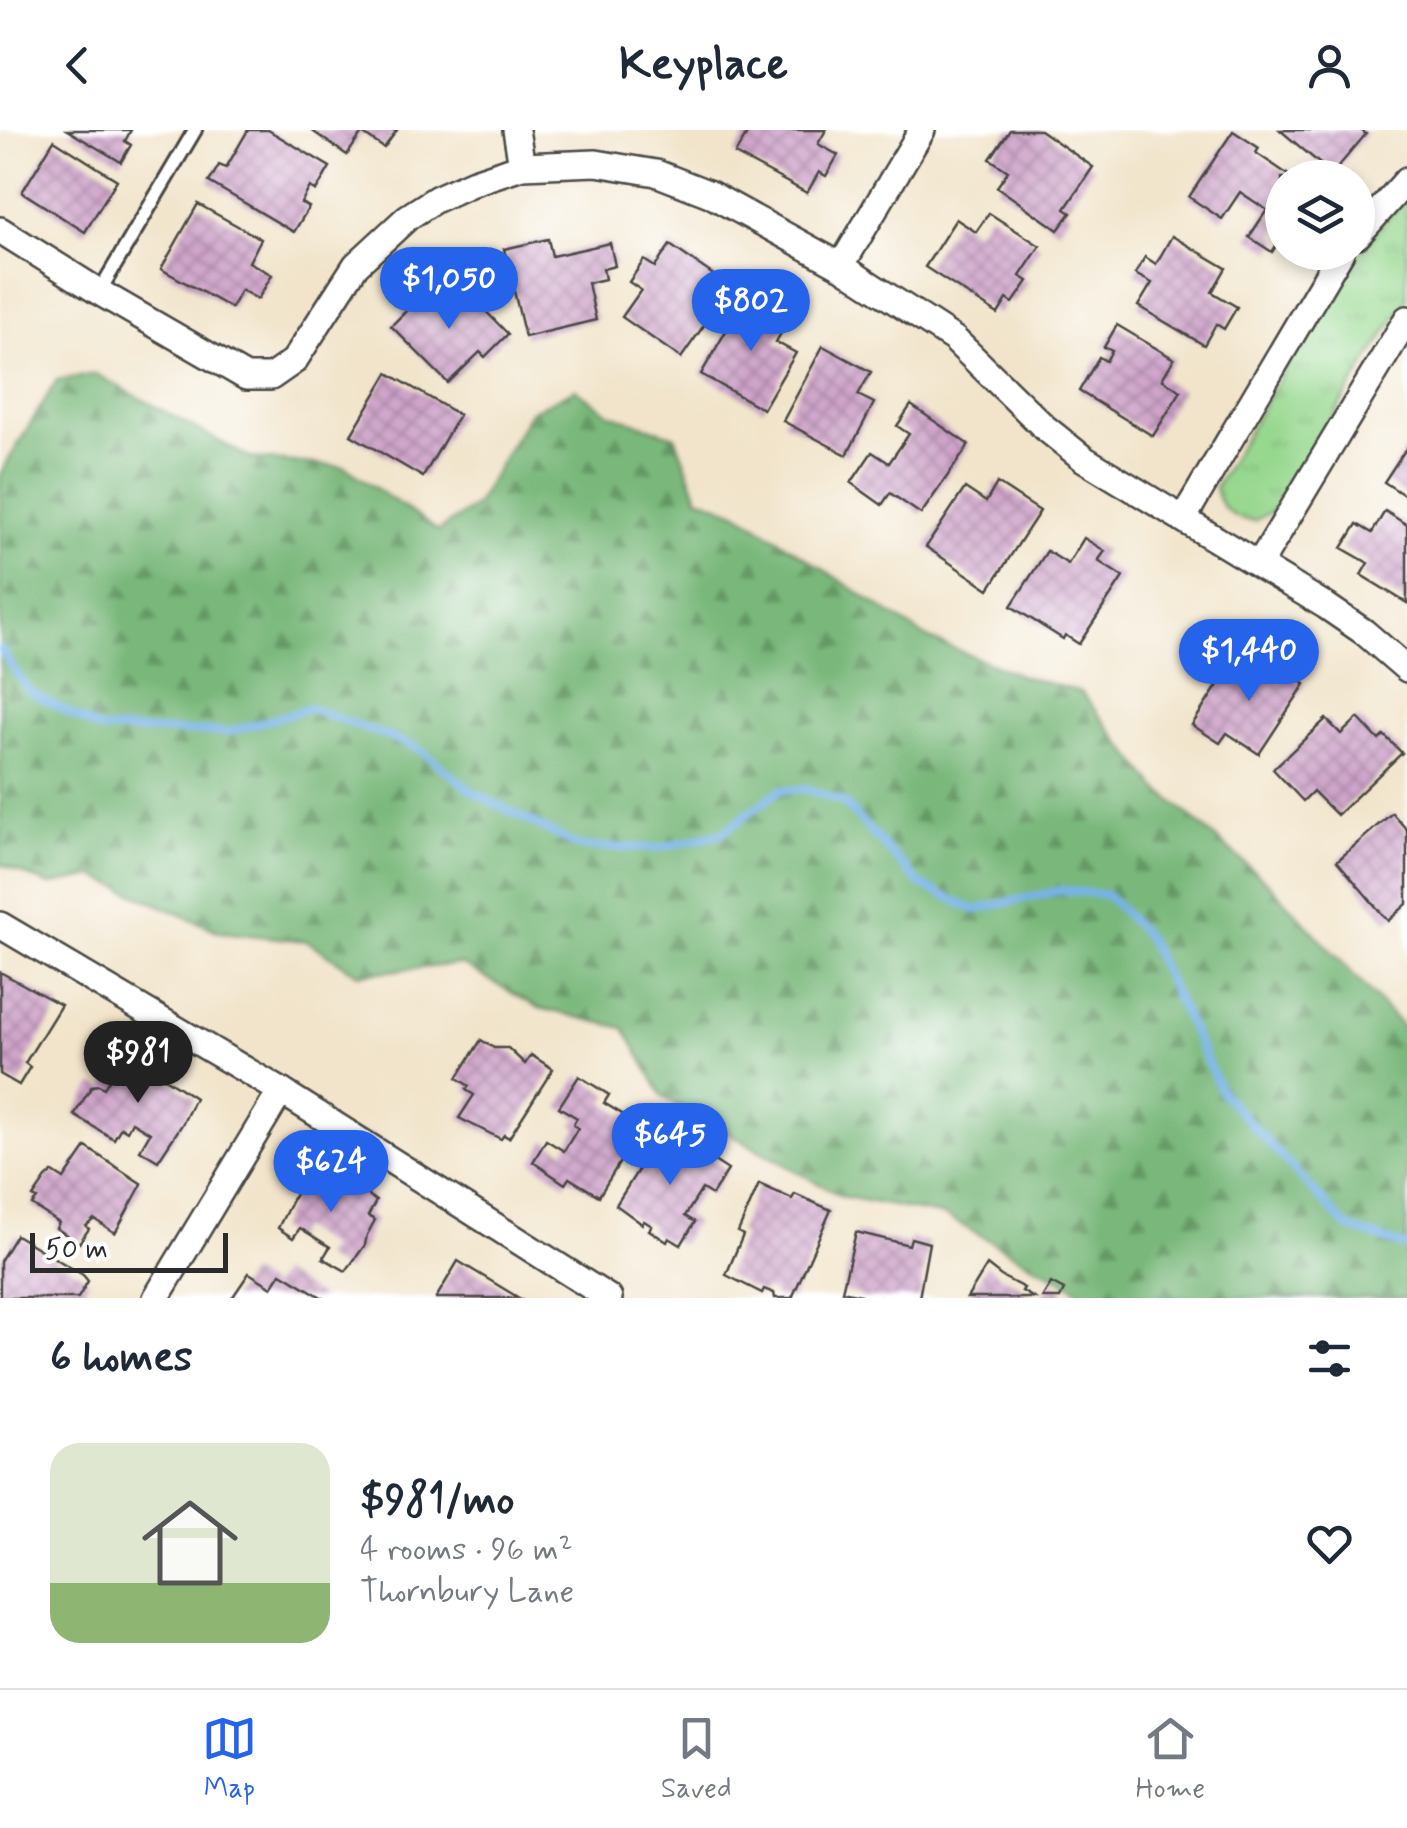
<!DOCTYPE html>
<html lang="en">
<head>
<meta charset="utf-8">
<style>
  :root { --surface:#fff; --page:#f6f6f7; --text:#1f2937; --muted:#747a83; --line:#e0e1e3; --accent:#2563eb }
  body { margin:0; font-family:Mynerve,sans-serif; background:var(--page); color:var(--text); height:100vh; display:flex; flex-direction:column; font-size:38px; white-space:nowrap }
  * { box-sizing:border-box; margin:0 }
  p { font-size:32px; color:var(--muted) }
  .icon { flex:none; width:55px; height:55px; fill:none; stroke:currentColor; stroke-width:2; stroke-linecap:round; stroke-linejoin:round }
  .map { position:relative; height:1168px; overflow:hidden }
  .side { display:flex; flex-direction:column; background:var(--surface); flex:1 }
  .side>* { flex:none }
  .buttons { position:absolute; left:1265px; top:30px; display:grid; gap:20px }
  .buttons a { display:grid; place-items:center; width:110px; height:110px; border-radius:50%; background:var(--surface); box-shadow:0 5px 15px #0003; font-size:50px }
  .scale { position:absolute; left:30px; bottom:25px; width:198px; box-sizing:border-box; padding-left:10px; border:5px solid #2b2b2b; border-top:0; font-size:28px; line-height:35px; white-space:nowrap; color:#2b2b2b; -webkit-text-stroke:8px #fff; paint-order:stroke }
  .price { position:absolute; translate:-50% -85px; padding:0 22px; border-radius:35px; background:var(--accent); color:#fff; font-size:32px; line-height:65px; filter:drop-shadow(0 2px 5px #0008) }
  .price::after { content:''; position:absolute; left:50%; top:60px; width:30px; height:22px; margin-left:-15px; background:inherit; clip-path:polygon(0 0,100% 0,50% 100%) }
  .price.current { background:#222; color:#fff }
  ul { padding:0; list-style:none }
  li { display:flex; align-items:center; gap:30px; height:250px; padding:0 50px }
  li+li { border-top:2px solid var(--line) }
  li span { display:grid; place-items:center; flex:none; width:280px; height:200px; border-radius:30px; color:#555 }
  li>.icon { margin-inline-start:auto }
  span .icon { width:120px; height:120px; fill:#fffc; stroke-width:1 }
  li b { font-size:42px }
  h2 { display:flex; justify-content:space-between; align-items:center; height:120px; padding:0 50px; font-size:42px }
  header { display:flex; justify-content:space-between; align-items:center; height:130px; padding:0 50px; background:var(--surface); font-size:45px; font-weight:700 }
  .tab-bar { display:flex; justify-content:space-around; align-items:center; height:140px; border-top:2px solid var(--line); background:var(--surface); font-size:28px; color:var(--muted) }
  .tab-bar a { display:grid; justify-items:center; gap:5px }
  .tab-bar .current { color:var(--accent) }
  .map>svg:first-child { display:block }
  .grass { fill:url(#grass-tufts); stroke:#61825d; stroke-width:2.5 }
  .forest { fill:url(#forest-firs); stroke:#527252; stroke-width:2.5 }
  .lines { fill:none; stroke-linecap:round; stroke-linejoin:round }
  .stream { stroke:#77b2e8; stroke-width:8 }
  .building { fill:url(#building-cross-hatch) }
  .lane-casing { stroke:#494743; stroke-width:18 }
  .street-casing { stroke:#494743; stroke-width:30 }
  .lane { stroke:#fff; stroke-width:12 }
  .street { stroke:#fff; stroke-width:25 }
</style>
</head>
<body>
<header><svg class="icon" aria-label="back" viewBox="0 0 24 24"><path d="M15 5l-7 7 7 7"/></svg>Keyplace<svg class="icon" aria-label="person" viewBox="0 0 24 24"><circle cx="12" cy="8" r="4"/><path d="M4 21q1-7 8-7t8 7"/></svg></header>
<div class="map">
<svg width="1407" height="1168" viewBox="0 0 1407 1168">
  <defs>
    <pattern id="grass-tufts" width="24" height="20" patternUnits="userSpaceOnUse" patternTransform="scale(2.5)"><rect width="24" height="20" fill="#97d88f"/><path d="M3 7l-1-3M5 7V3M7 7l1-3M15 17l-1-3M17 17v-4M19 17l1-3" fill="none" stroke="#82ba7c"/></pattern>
    <pattern id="forest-firs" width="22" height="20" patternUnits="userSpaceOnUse" patternTransform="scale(2.5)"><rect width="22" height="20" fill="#79b87a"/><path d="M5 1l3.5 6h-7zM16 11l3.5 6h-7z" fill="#639664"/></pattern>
    <pattern id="building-cross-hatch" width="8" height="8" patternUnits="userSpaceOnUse" patternTransform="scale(2.5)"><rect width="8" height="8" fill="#cfa4ca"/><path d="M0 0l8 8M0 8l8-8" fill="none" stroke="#a886a4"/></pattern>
  </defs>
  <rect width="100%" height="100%" fill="#fff"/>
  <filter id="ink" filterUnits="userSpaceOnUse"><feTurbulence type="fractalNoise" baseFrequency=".01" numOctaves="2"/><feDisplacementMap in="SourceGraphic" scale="20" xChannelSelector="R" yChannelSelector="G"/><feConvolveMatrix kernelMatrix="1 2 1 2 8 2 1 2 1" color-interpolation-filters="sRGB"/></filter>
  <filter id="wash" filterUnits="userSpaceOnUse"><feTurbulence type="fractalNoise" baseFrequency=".0048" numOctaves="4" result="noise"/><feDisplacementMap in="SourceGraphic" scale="40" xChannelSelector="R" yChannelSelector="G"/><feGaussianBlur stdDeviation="2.25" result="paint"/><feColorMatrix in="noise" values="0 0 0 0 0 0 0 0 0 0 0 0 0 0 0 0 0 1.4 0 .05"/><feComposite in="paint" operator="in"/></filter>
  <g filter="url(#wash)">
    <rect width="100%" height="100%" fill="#f1e4ca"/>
    <path class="grass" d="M1407 67V169L1274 380 1254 391C1232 390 1220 379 1215 358L1334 156 1355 126Z"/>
    <polygon class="forest" points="96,244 250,328 345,337 438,401 476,375 530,282 575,259 610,284 675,306 698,367 737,382 927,508 1022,546 1081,562 1156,657 1268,753 1407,902 1407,1168 1087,1168 1075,1158 945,1086 841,1066 663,967 624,898 539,878 461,834 358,844 307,811 220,802 94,746 49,755 0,734 0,344 57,250"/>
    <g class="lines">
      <polyline class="stream" points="0,519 29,561 100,600 229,602 310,578 418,618 473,662 580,717 659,718 722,703 780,660 806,659 843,672 920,754 975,780 1061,760 1107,765 1147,807 1222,963 1347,1097 1407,1117"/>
    </g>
    <g id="blocks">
      <g class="building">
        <polygon points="67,0 131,0 125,11 131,15 121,32"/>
        <polygon points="248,0 268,0 330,37 316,61 310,57 301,73 309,77 294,102 209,52 219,35 226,38"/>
        <polygon points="311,0 397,0 384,18 362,3 347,25"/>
        <polygon points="749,0 826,0 818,14 838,25 826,46 819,42 807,63 735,24"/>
        <polygon points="1010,0 1040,0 1093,37 1065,79 1071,83 1058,100 997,57 1008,41 990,29"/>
        <polygon points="1280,0 1361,0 1366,4 1332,44"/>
        <polygon points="1233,1 1259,18 1256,23 1293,48 1282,48 1282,92 1274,106 1280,110 1272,122 1249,107 1267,80 1240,62 1222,89 1189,67"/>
        <polygon points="54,10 117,50 85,102 22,62"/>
        <polygon points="198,74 261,109 249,132 272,145 258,169 241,160 231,178 161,139"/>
        <polygon points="989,83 1040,116 1020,146 1028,151 1013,173 1007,169 998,184 925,137 956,89 976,102"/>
        <polygon points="1172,106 1226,138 1212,162 1237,177 1224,199 1216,194 1204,215 1138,176 1152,153 1135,144 1145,127 1156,134"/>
        <polygon points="548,109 552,126 610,113 615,136 603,139 605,149 588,153 596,190 525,207 504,119"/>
        <polygon points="670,115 731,157 681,228 622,187 641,160 629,152 644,130 655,137"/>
        <polygon points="427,160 446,179 465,160 508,204 485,227 480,222 448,253 391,196"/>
        <polygon points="744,170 764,181 768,175 790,187 776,212 796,223 763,279 701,244"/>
        <polygon points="1117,195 1174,229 1162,249 1181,261 1153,306 1079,261 1099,227 1106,231 1112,221 1104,217"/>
        <polygon points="823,216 871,242 858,265 874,273 847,325 783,291"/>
        <polygon points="388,243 459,285 423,347 351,305"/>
        <polygon points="911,275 969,315 921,384 890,363 882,375 851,353 872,322 889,333 909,304 897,296"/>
        <polygon points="1407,317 1407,367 1384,352"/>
        <polygon points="997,353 1040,381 989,459 926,417 965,358 986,372"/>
        <polygon points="1385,381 1407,395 1407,473 1361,445 1368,433 1342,418 1357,394 1372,403"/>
        <polygon points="1084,408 1105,421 1098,431 1123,447 1079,514 1065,505 1063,509 1011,476 1047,421 1068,434"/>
        <polygon points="1236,527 1259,542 1264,535 1274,541 1278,536 1305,554 1259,624 1227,603 1220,613 1192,595"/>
        <polygon points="1358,588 1379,610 1384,605 1402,623 1337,685 1313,661 1303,671 1273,639 1326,589 1341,604"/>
        <polygon points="1392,683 1407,700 1407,774 1388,791 1337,731"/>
        <polygon points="0,842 61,875 25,933 30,937 19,955 0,944"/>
        <polygon points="481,910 494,918 508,918 525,934 531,925 553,939 509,1008 504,1005 501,1009 459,988 474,965 466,960 469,956 457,948"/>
        <polygon points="134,928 195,968 183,993 158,1031 140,1020 150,1003 132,992 127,1001 121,997 114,1009 74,985 92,956 99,955 104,958 118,936 126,941"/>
        <polygon points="579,946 609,965 604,973 642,996 599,1066 569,1048 565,1054 533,1032 546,1010 564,1021 578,998 573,995 577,988 559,977"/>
        <polygon points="665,1004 690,1022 702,1023 728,1040 712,1065 702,1059 685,1086 695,1092 681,1115 669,1108 667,1112 649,1100 652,1096 644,1091 642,1094 616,1075 660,1005 663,1008"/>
        <polygon points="86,1017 142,1054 115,1103 94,1089 86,1096 89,1099 79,1113 56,1098 59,1093 32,1075 37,1069 33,1067 46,1048 53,1042 64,1049"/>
        <polygon points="318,1035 334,1045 336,1042 376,1071 368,1086 375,1090 367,1105 365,1115 346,1141 323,1128 330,1117 300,1098 293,1108 278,1098 302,1050 306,1045 310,1047"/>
        <polygon points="759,1054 792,1069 795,1064 831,1080 792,1168 775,1168 774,1163 764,1159 762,1163 726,1145 743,1105 738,1102"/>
        <polygon points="856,1102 909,1115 911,1108 929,1113 919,1168 859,1168 860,1165 842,1161"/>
        <polygon points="16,1105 83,1145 88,1151 78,1168 0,1168 0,1131"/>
        <polygon points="458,1131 519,1168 436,1168"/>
        <polygon points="987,1135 1001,1146 1024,1158 1022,1161 1034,1168 967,1168"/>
        <polygon points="249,1143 272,1157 281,1143 323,1168 232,1168"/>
        <polygon points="1051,1153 1064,1160 1060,1168 1042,1168"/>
      </g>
    </g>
  </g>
  <g filter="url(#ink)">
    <use href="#blocks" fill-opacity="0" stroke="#494743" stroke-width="2.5"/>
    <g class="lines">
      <g class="lane-casing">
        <polyline id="lane" points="99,162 195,0"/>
      </g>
      <g class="street-casing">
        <g id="street">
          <polyline points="516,0 522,36"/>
          <polyline points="0,100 99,162 246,247 271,247 294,231 356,135 408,87 436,69 474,52 522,36 596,33 656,43 710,64 841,136 954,209 1044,297 1084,329 1326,476 1364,502 1407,539"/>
          <polyline points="1358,105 1407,50"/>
          <polyline points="841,136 922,0"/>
          <polyline points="1184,387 1341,122"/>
          <polyline points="1260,433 1407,189"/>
          <polyline points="0,795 281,961 609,1168"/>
          <polyline points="156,1168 281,961"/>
        </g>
      </g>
      <use href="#lane" class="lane"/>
      <use href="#street" class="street"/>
    </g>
  </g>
</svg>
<div class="buttons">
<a><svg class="icon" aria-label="layers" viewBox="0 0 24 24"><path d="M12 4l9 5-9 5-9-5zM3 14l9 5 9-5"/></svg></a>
</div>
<div class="scale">50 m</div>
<b class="price" style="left:449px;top:202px">$1,050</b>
<b class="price" style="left:751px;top:224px">$802</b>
<b class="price" style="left:1249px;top:574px">$1,440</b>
<b class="price current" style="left:138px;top:976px">$981</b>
<b class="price" style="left:670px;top:1058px">$645</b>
<b class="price" style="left:331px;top:1085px">$624</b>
</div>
<section class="side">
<h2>6 homes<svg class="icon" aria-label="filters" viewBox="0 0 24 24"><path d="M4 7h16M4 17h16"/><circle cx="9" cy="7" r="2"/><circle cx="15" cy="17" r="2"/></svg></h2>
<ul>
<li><span style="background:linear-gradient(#dfe7d0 70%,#8fb573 0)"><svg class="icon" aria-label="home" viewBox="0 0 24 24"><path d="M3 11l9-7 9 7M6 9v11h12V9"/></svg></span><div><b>$981/mo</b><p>4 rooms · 96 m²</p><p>Thornbury Lane</p></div><svg class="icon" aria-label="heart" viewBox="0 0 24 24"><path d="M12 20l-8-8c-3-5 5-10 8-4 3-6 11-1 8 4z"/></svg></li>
</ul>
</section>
<nav class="tab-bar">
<a class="current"><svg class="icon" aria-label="map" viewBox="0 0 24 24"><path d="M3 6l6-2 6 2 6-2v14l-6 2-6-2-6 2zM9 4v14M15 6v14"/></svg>Map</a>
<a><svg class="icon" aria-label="saved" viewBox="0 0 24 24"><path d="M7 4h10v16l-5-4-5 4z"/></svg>Saved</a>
<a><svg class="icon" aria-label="home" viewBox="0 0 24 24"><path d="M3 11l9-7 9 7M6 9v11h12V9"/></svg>Home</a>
</nav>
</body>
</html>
